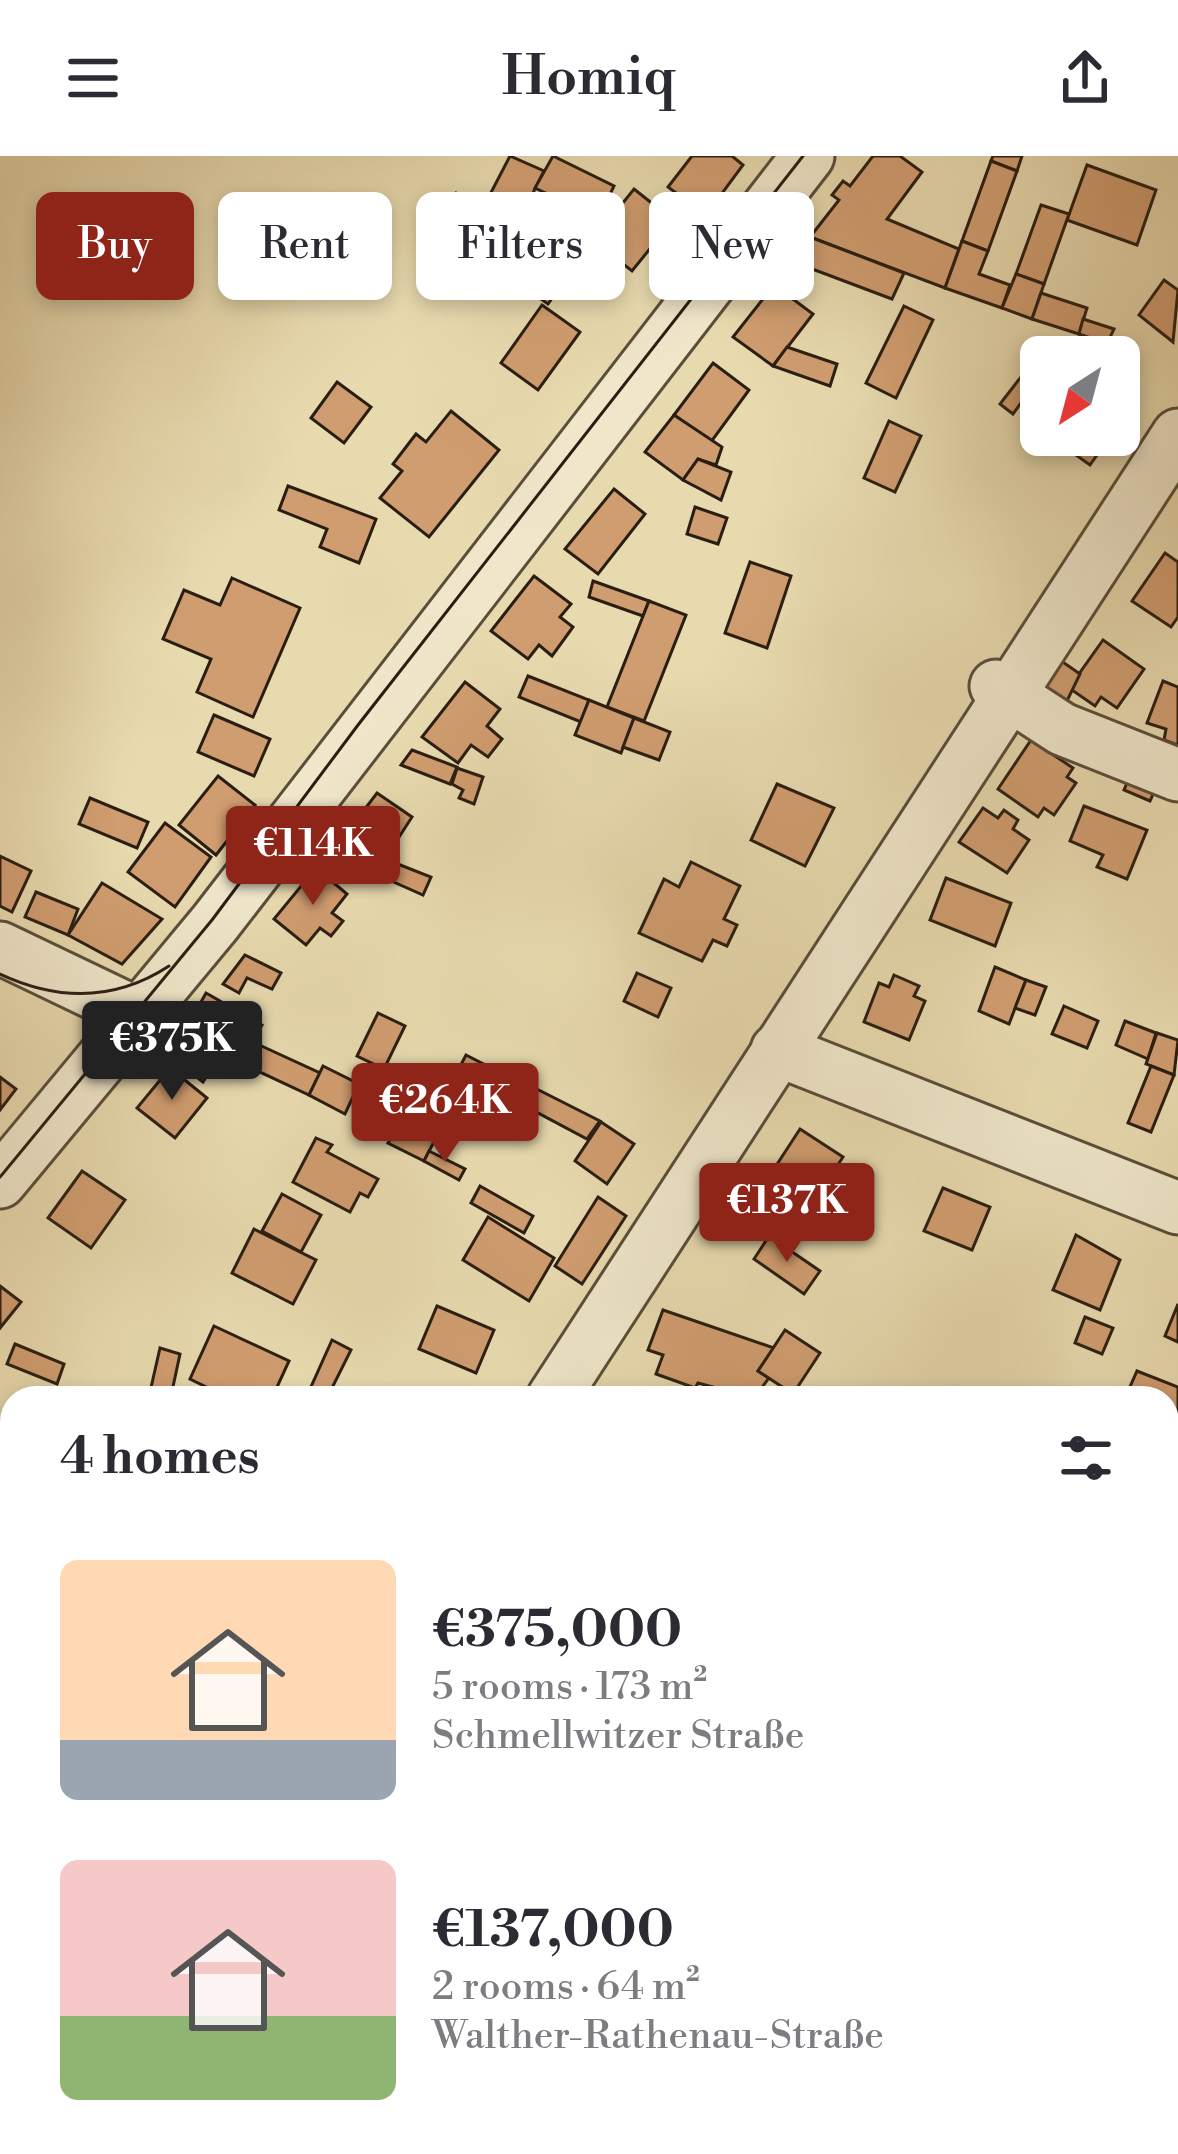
<!DOCTYPE html>
<html lang="en">
<head>
<meta charset="utf-8">
<style>
  :root { --surface:#fff; --page:#f2f2f3; --text:#2b2b33; --muted:#7c7c81; --accent:#8f2418 }
  body { margin:0; font-family:"Libre Bodoni",serif; background:var(--page); color:var(--text); height:100vh; display:flex; flex-direction:column; font-size:45px; white-space:nowrap }
  * { box-sizing:border-box; margin:0 }
  p { font-size:39px; color:var(--muted) }
  .icon { flex:none; width:66px; height:66px; fill:none; stroke:currentColor; stroke-width:2; stroke-linecap:round; stroke-linejoin:round }
  .map { position:relative; flex:1; overflow:hidden }
  .sheet { position:absolute; left:0px; top:1230px; width:1179px; height:768px; display:flex; flex-direction:column; background:var(--surface); border-radius:36px 36px 0 0; box-shadow:0 6px 18px #0003 }
  .sheet>* { flex:none }
  .top-card { position:absolute; left:36px; top:36px; width:1107px; height:108px; display:flex; gap:24px }
  .needle { width:78px; rotate:216deg }
  .fabs { position:absolute; left:1020px; top:180px; display:grid; gap:24px }
  .fabs a { display:grid; place-items:center; width:120px; height:120px; border-radius:18px; background:var(--surface); box-shadow:0 6px 18px #0003; font-size:60px }
  .price { position:absolute; translate:-50% -102px; padding:0 27px; border-radius:12px; background:var(--accent); color:#fff; font-size:39px; line-height:78px; filter:drop-shadow(0 3px 6px #0008) }
  .price::after { content:''; position:absolute; left:50%; top:72px; width:36px; height:27px; margin-left:-18px; background:inherit; clip-path:polygon(0 0,100% 0,50% 100%) }
  .price.active { background:#222; color:#fff }
  ul { padding:0; list-style:none }
  li { display:flex; align-items:center; gap:36px; height:300px; padding:0 60px }
  li span { display:grid; place-items:center; flex:none; width:336px; height:240px; border-radius:18px; color:#555 }
  li>.icon { margin-inline-start:auto }
  span .icon { width:144px; height:144px; fill:#fffc; stroke-width:1 }
  li b { font-size:51px }
  h2 { display:flex; justify-content:space-between; align-items:center; height:144px; padding:0 60px; font-size:51px }
  .pill { padding:0 42px; border-radius:18px; background:var(--surface); box-shadow:0 6px 18px #0003; font-size:42px; line-height:108px }
  .pill.active { background:var(--accent); color:#fff }
  header { display:flex; justify-content:space-between; align-items:center; height:156px; padding:0 60px; background:var(--surface); font-size:54px; font-weight:600 }
  .map>svg:first-child { display:block }
  .building { fill:#d09d70; stroke:#2a1e12; stroke-width:3 }
  .lines { fill:none; stroke-linecap:round; stroke-linejoin:round }
  .minor-casing { stroke:#5a4d39; stroke-width:57 }
  .minor { stroke:#f0e7cb; stroke-width:51 }
  .tram { stroke:#2a1e12; stroke-width:3 }
</style>
</head>
<body>
<header><svg class="icon" aria-label="menu" viewBox="0 0 24 24"><path d="M4 6h16M4 12h16M4 18h16"/></svg>Homiq<svg class="icon" aria-label="share" viewBox="0 0 24 24"><path d="M12 15V3M7 8l5-5 5 5M5 13v7h14v-7"/></svg></header>
<div class="map">
<svg width="1178" height="1998" viewBox="0 0 1178 1998">
  <rect width="100%" height="100%" fill="#e8daaf"/>
  <filter id="stains"><feTurbulence type="fractalNoise" baseFrequency=".00167" numOctaves="4"/><feColorMatrix values="0 0 0 0 .2 0 0 0 0 .09 0 0 0 0 .02 0 0 0 .5 -.17"/></filter>
  <radialGradient id="worn" r=".72"><stop offset=".6" stop-color="#630" stop-opacity="0"/><stop offset="1" stop-color="#630" stop-opacity=".3"/></radialGradient>
  <g class="building">
    <polygon points="510,0 544,15 519,65 485,48"/>
    <polygon points="553,0 614,30 599,62 535,32"/>
    <polygon points="692,0 732,0 743,9 706,59 668,31"/>
    <polygon points="873,0 900,0 922,16 887,63 959,93 945,132 810,81 839,44 832,39 843,25 850,30"/>
    <polygon points="993,0 1022,0 1017,15 991,5"/>
    <polygon points="991,5 1017,15 988,95 962,85"/>
    <polygon points="1087,9 1156,34 1137,89 1067,64"/>
    <polygon points="634,33 673,64 632,115 593,84"/>
    <polygon points="456,37 578,122 568,136 560,131 548,148 434,69"/>
    <polygon points="1041,49 1069,58 1044,128 1016,118"/>
    <polygon points="810,81 904,117 892,143 791,105"/>
    <polygon points="962,85 988,95 979,118 1010,129 1002,152 945,132"/>
    <polygon points="1016,118 1044,128 1032,163 1002,152"/>
    <polygon points="1164,124 1178,134 1173,186 1139,159"/>
    <polygon points="774,129 813,158 773,210 733,181"/>
    <polygon points="1041,137 1087,152 1079,178 1032,163"/>
    <polygon points="542,149 580,176 538,234 501,207"/>
    <polygon points="904,150 933,164 896,242 866,227"/>
    <polygon points="1083,163 1114,173 1107,188 1079,178"/>
    <polygon points="787,191 837,208 830,230 773,210"/>
    <polygon points="713,207 749,234 711,286 674,259"/>
    <polygon points="1024,217 1036,226 1013,258 1000,248"/>
    <polygon points="337,226 371,251 344,287 311,262"/>
    <polygon points="451,255 499,294 429,381 380,342 402,315 393,308 416,278 426,286"/>
    <polygon points="674,259 722,291 716,309 698,303 683,324 645,296"/>
    <polygon points="889,265 921,280 895,336 864,322"/>
    <polygon points="1054,279 1111,279 1090,309 1052,282"/>
    <polygon points="698,303 731,316 721,344 683,324"/>
    <polygon points="288,330 376,363 359,407 320,391 327,373 279,354"/>
    <polygon points="614,333 645,358 598,418 565,393"/>
    <polygon points="695,351 727,362 718,388 687,378"/>
    <polygon points="1165,397 1178,406 1178,461 1171,471 1132,445"/>
    <polygon points="750,406 791,420 767,492 725,477"/>
    <polygon points="534,420 571,448 560,461 573,471 552,500 539,489 528,503 491,475"/>
    <polygon points="232,422 300,452 253,561 197,536 211,503 163,483 184,434 220,449"/>
    <polygon points="593,425 649,445 643,460 589,441"/>
    <polygon points="649,445 686,459 644,565 607,551"/>
    <polygon points="1103,484 1144,513 1117,552 1101,541 1095,550 1069,532"/>
    <polygon points="1057,502 1080,518 1065,549 1037,530"/>
    <polygon points="528,520 589,544 581,566 519,541"/>
    <polygon points="1163,525 1178,531 1178,589 1164,584 1166,573 1147,567"/>
    <polygon points="465,526 500,553 487,570 502,583 488,601 471,589 458,607 422,581"/>
    <polygon points="589,544 634,562 621,597 575,579"/>
    <polygon points="214,559 270,583 254,620 198,596"/>
    <polygon points="634,562 670,576 659,604 623,591"/>
    <polygon points="1031,584 1073,612 1067,621 1076,627 1054,659 1044,652 1038,661 998,633"/>
    <polygon points="412,594 457,611 450,628 401,609"/>
    <polygon points="1136,606 1162,618 1150,645 1124,634"/>
    <polygon points="457,612 483,621 474,648 459,642 463,634 452,628"/>
    <polygon points="218,620 255,649 216,699 179,669"/>
    <polygon points="777,628 834,652 805,710 751,684"/>
    <polygon points="377,637 412,661 390,695 352,670"/>
    <polygon points="90,642 148,666 137,692 79,668"/>
    <polygon points="1084,650 1147,674 1127,723 1097,711 1103,699 1070,685"/>
    <polygon points="983,652 998,662 1004,654 1018,664 1013,673 1029,684 1007,717 959,686"/>
    <polygon points="165,667 211,701 175,751 128,716"/>
    <polygon points="343,685 385,703 377,719 330,699"/>
    <polygon points="0,700 31,715 12,756 0,750"/>
    <polygon points="385,703 431,721 423,739 378,719"/>
    <polygon points="691,706 740,730 724,763 737,769 727,790 713,784 702,805 639,777 664,723 679,731"/>
    <polygon points="316,712 347,738 332,757 343,765 331,780 320,772 306,789 274,763"/>
    <polygon points="946,722 1011,747 995,790 930,764"/>
    <polygon points="102,727 162,763 122,808 68,779"/>
    <polygon points="36,736 78,753 68,779 25,761"/>
    <polygon points="245,799 281,817 272,833 247,822 239,837 223,828"/>
    <polygon points="995,811 1026,824 1009,868 979,855"/>
    <polygon points="637,817 671,832 658,861 624,845"/>
    <polygon points="894,819 919,830 914,840 925,845 909,884 864,866 879,827 889,831"/>
    <polygon points="1026,824 1046,831 1035,859 1015,852"/>
    <polygon points="206,837 262,869 244,901 188,869"/>
    <polygon points="1064,850 1098,865 1087,892 1052,878"/>
    <polygon points="378,857 405,870 384,913 357,900"/>
    <polygon points="1125,865 1156,877 1148,903 1116,889"/>
    <polygon points="1157,877 1178,884 1174,919 1146,908"/>
    <polygon points="194,880 221,896 203,926 177,906"/>
    <polygon points="255,887 320,917 309,939 245,909"/>
    <polygon points="466,899 493,913 483,932 456,918"/>
    <polygon points="323,910 359,928 345,958 309,939"/>
    <polygon points="1151,910 1174,919 1151,976 1128,967"/>
    <polygon points="170,912 207,942 175,982 137,952"/>
    <polygon points="456,918 493,937 483,958 445,939"/>
    <polygon points="0,921 16,933 0,954"/>
    <polygon points="515,922 600,965 587,983 506,940"/>
    <polygon points="401,962 437,980 424,1005 388,987"/>
    <polygon points="601,966 634,988 607,1028 575,1005"/>
    <polygon points="800,973 843,1001 785,1090 742,1062"/>
    <polygon points="316,982 332,989 327,996 378,1023 368,1041 360,1037 350,1056 293,1026"/>
    <polygon points="429,995 465,1013 459,1024 424,1005"/>
    <polygon points="82,1015 125,1044 91,1092 48,1062"/>
    <polygon points="480,1030 533,1060 524,1077 471,1047"/>
    <polygon points="943,1032 990,1051 972,1094 924,1075"/>
    <polygon points="282,1038 321,1059 301,1096 262,1075"/>
    <polygon points="598,1041 626,1060 582,1128 555,1110"/>
    <polygon points="488,1061 554,1102 529,1145 463,1104"/>
    <polygon points="254,1073 316,1104 293,1148 232,1117"/>
    <polygon points="1076,1079 1120,1104 1100,1154 1053,1134"/>
    <polygon points="769,1080 820,1115 804,1138 754,1103"/>
    <polygon points="0,1130 21,1146 0,1172"/>
    <polygon points="1178,1148 1178,1186 1165,1180"/>
    <polygon points="437,1150 494,1174 476,1217 419,1193"/>
    <polygon points="663,1154 774,1192 758,1215 769,1222 754,1242 698,1227 695,1232 656,1218 663,1199 648,1194"/>
    <polygon points="1085,1161 1113,1172 1102,1198 1075,1187"/>
    <polygon points="214,1170 289,1205 272,1242 229,1242 190,1223"/>
    <polygon points="785,1174 820,1197 793,1238 758,1215"/>
    <polygon points="332,1184 351,1194 327,1242 306,1242"/>
    <polygon points="15,1188 64,1208 57,1228 7,1208"/>
    <polygon points="160,1192 180,1198 171,1240 150,1236"/>
    <polygon points="1137,1215 1178,1231 1178,1272 1167,1267 1167,1242 1125,1242"/>
    <polygon points="0,1314 12,1319 12,1368 0,1395"/>
    <polygon points="1178,1632 1178,1672 1167,1667"/>
    <polygon points="12,1786 12,1835 0,1828 0,1805"/>
    <polygon points="0,1937 12,1943 12,1986 27,1986 21,1998 0,1998"/>
    <polygon points="182,1986 237,1986 241,1994 202,1998"/>
    <polygon points="278,1986 320,1986 315,1998 274,1998"/>
    <polygon points="676,1986 671,1998 645,1998 616,1987"/>
    <polygon points="721,1986 757,1986 772,1992 769,1998 716,1998"/>
    <polygon points="813,1986 836,1986 859,1995 810,1998"/>
  </g>
  <g class="lines">
    <g class="minor-casing">
      <g id="minor">
        <polyline points="996,530 1062,573 1178,619"/>
        <polyline points="0,792 142,860"/>
        <polyline points="777,894 1178,1052"/>
        <polyline points="0,1026 215,767 808,0"/>
        <polyline points="553,1242 1178,279"/>
        <polyline points="0,1439 12,1444"/>
        <polyline points="1167,1454 1178,1426"/>
        <polyline points="510,1986 542,1998"/>
        <polyline points="77,1998 84,1986"/>
      </g>
    </g>
    <use href="#minor" class="minor"/>
    <g class="tram">
      <path d="M0 818C58 845 114 846 169 810"/>
      <polyline points="0,1021 212,764 358,569 803,0"/>
    </g>
  </g>
  <rect width="100%" height="100%" filter="url(#stains)"/>
  <rect width="100%" height="100%" fill="url(#worn)"/>
</svg>
<div class="fabs">
<a><svg class="needle" viewBox="-14 -14 28 28"><path d="M0-13l5 13h-10z" fill="#e53935"/><path d="M0 13l5-13h-10z" fill="#7c7c81"/></svg></a>
</div>
<b class="price" style="left:313px;top:752px">€114K</b>
<b class="price active" style="left:172px;top:947px">€375K</b>
<b class="price" style="left:445px;top:1009px">€264K</b>
<b class="price" style="left:787px;top:1109px">€137K</b>
<div class="top-card">
<a class="pill active">Buy</a>
<a class="pill">Rent</a>
<a class="pill">Filters</a>
<a class="pill">New</a>
</div>
<section class="sheet">
<h2>4 homes<svg class="icon" aria-label="filters" viewBox="0 0 24 24"><path d="M4 7h16M4 17h16"/><circle cx="9" cy="7" r="2"/><circle cx="15" cy="17" r="2"/></svg></h2>
<ul>
<li><span style="background:linear-gradient(#ffd9b3 75%,#9aa5b1 0)"><svg class="icon" aria-label="home" viewBox="0 0 24 24"><path d="M3 11l9-7 9 7M6 9v11h12V9"/></svg></span><div><b>€375,000</b><p>5 rooms · 173 m²</p><p>Schmellwitzer Straße</p></div></li>
<li><span style="background:linear-gradient(#f6c9c9 65%,#8fb573 0)"><svg class="icon" aria-label="home" viewBox="0 0 24 24"><path d="M3 11l9-7 9 7M6 9v11h12V9"/></svg></span><div><b>€137,000</b><p>2 rooms · 64 m²</p><p>Walther-Rathenau-Straße</p></div></li>
</ul>
</section>
</div>
</body>
</html>
